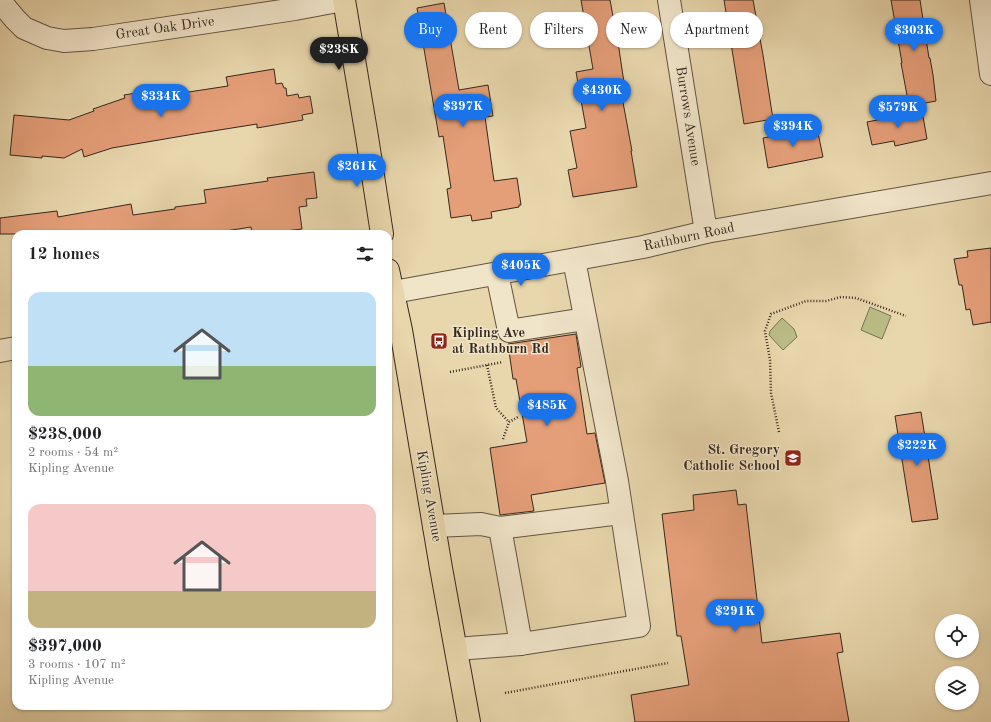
<!DOCTYPE html>
<html lang="en">
<head>
<meta charset="utf-8">
<style>
  :root { --surface:#fff; --page:#f2f2f2; --text:#202124; --muted:#757577; --accent:#1a73e8 }
  body { margin:0; font-family:"Old Standard TT",serif; background:var(--page); color:var(--text); height:100vh; display:flex; flex-direction:column; font-size:15px; white-space:nowrap }
  * { box-sizing:border-box; margin:0 }
  p { font-size:13px; color:var(--muted) }
  .icon { flex:none; width:22px; height:22px; fill:none; stroke:currentColor; stroke-width:2; stroke-linecap:round; stroke-linejoin:round }
  .map { position:relative; flex:1; overflow:hidden }
  .panel { position:absolute; left:12px; top:230px; width:380px; height:480px; display:flex; flex-direction:column; background:var(--surface); border-radius:12px; box-shadow:0 1px 3px #0004 }
  .panel>* { flex:none }
  .top-card { position:absolute; left:404px; top:12px; width:380px; height:36px; display:flex; gap:8px }
  .fabs { position:absolute; left:935px; top:614px; display:grid; gap:8px }
  .fabs a { display:grid; place-items:center; width:44px; height:44px; border-radius:50%; background:var(--surface); box-shadow:0 1px 3px #0004; font-size:20px }
  .price { position:absolute; translate:-50% -34px; padding:0 9px; border-radius:14px; background:var(--accent); color:#fff; font-size:13px; line-height:26px; filter:drop-shadow(0 1px 2px #0008) }
  .price::after { content:''; position:absolute; left:50%; top:24px; width:12px; height:9px; margin-left:-6px; background:inherit; clip-path:polygon(0 0,100% 0,50% 100%) }
  .price.selected { background:#222; color:#fff }
  ul { padding:0; list-style:none }
  li { display:grid; align-content:center; gap:8px; height:212px; padding:0 16px }
  li span { display:grid; place-items:center; height:124px; border-radius:12px; color:#555 }
  li>.icon { margin-inline-start:auto }
  span .icon { width:72px; height:72px; fill:#fffc; stroke-width:1 }
  li b { font-size:17px }
  h2 { display:flex; justify-content:space-between; align-items:center; height:48px; padding:0 16px; font-size:17px }
  .pill { padding:0 14px; border-radius:18px; background:var(--surface); box-shadow:0 1px 3px #0004; font-size:14px; line-height:36px }
  .pill.selected { background:var(--accent); color:#fff }
  .map>svg:first-child { display:block }
  .green { fill:#babd87; stroke:#787253 }
  .building { fill:#e49e78; stroke:#35281f }
  .lines { fill:none; stroke-linecap:round; stroke-linejoin:round }
  .minor-casing { stroke:#625442; stroke-width:24 }
  .major-casing { stroke:#35281f; stroke-width:24 }
  .path { stroke:#35281f; stroke-width:2.5; stroke-dasharray:1 2; stroke-linecap:butt }
  .minor { stroke:#f0e4c9; stroke-width:22 }
  .major { stroke:#e8d6ac; stroke-width:22 }
  .labels { text-anchor:middle; dominant-baseline:central; stroke-width:3; stroke-linejoin:round; paint-order:stroke }
  .street-label { font-size:14px; fill:#35281f; stroke:#f0e4c9 }
  .poi-label { font-size:14px; font-weight:bold; fill:#35281f; stroke:#f0e4c9; text-anchor:start }
</style>
</head>
<body>
<div class="map">
<svg width="991" height="722" viewBox="0 0 991 722">
  <rect width="100%" height="100%" fill="#e8d6ac"/>
  <filter id="stains"><feTurbulence type="fractalNoise" baseFrequency=".005" numOctaves="4"/><feColorMatrix values="0 0 0 0 .2 0 0 0 0 .09 0 0 0 0 .02 0 0 0 .5 -.17"/></filter>
  <radialGradient id="worn" r=".72"><stop offset=".6" stop-color="#630" stop-opacity="0"/><stop offset="1" stop-color="#630" stop-opacity=".3"/></radialGradient>
  <g class="green">
    <polygon points="870,307 891,316 882,339 861,330"/>
    <polygon points="782,318 794,329 797,337 783,350 769,335 770,331"/>
  </g>
  <g class="building">
    <polygon points="581,0 610,0 619,49 626,96 622,97 632,151 631,151 637,187 573,197 568,170 577,168 570,131 586,128 576,72 593,69"/>
    <polygon points="724,0 753,0 763,55 773,119 744,124"/>
    <polygon points="891,0 920,0 929,58 930,58 933,75 936,101 909,106 901,63 902,63"/>
    <polygon points="444,3 459,90 488,85 493,116 485,117 494,181 517,178 521,205 519,205 519,207 491,212 492,218 472,221 471,215 451,218 447,189 451,188 443,136 439,137 417,8"/>
    <polygon points="274,69 276,84 282,83 284,88 286,88 287,96 298,94 299,98 310,96 313,113 302,115 303,120 257,128 257,124 194,134 112,148 84,157 82,149 64,158 42,156 42,158 10,155 14,115 69,120 94,111 93,109 125,98 124,95 168,88 169,95 228,86 226,77"/>
    <polygon points="922,111 927,139 895,146 894,141 872,145 867,122"/>
    <polygon points="817,128 823,157 768,168 763,138"/>
    <polygon points="314,172 317,198 306,199 307,206 299,207 302,229 260,234 252,234 251,227 206,234 0,234 0,218 57,211 58,217 131,204 133,215 175,209 175,207 206,203 204,190 268,181 267,178"/>
    <polygon points="991,248 991,322 973,325 970,309 966,310 962,285 959,285 954,259 968,257 967,251"/>
    <polygon points="576,334 581,367 577,368 587,434 595,433 605,483 531,495 534,511 500,515 490,448 527,442 516,379 513,379 508,344"/>
    <polygon points="921,412 938,519 912,522 895,416"/>
    <polygon points="736,490 738,505 746,504 762,643 840,633 843,652 837,653 849,722 635,722 631,695 689,685 681,636 677,636 662,514 694,510 693,495"/>
  </g>
  <g class="lines">
    <g class="minor-casing">
      <g id="minor">
        <polyline points="669,0 706,232"/>
        <polyline points="981,0 991,74"/>
        <polyline points="0,1 15,19 24,28 47,38 64,41 93,39 295,9 343,0"/>
        <polyline points="497,274 509,331 585,319"/>
        <polyline points="388,293 643,247 706,232 991,183"/>
        <polyline points="0,351 16,348"/>
        <polyline points="434,526 481,524 500,528 621,513"/>
        <polyline points="500,528 521,644"/>
        <polyline points="456,649 521,644 639,626 617,481 574,260"/>
      </g>
    </g>
    <g class="major-casing">
      <g id="major">
        <polyline points="344,0 367,137 382,234"/>
        <polyline points="388,270 401,330 441,568 469,722"/>
      </g>
    </g>
    <g class="path">
      <polyline points="487,365 496,408 509,422"/>
      <polyline points="450,372 503,362"/>
      <polyline points="779,432 771,393 770,360 765,331 771,314 806,301 826,301 841,297 856,298 906,316"/>
      <polyline points="503,439 509,422 518,417"/>
      <polyline points="505,693 668,663"/>
    </g>
    <use href="#minor" class="minor"/>
    <use href="#major" class="major"/>
  </g>
  <defs>
    <g id="bus-square" transform="scale(0.9)"><rect x="-9" y="-9" width="18" height="18" rx="4" fill="#8f2418" stroke="#f0e4c9"/><path d="M-5-6H5V4H4V6H2V4H-2V6H-4V4H-5ZM-3.5-4V0h7V-4ZM-3.5 1.2v1.5H-2V1.2ZM2 1.2v1.5H3.5V1.2Z" fill="#fff"/></g>
    <g id="school-square" transform="scale(0.9)"><rect x="-9" y="-9" width="18" height="18" rx="4" fill="#8f2418" stroke="#f0e4c9"/><path d="M0-5L7-2L0 1L-7-2ZM-4 1L0 2.5L4 1V4Q0 6-4 4Z" fill="#fff"/></g>
  </defs>
  <g fill-rule="evenodd">
    <use href="#bus-square" x="439" y="341"/>
    <use href="#school-square" x="793" y="458"/>
  </g>
  <g class="labels">
    <g class="street-label">
      <text transform="translate(165 28) rotate(-8)">Great Oak Drive</text>
      <text transform="translate(688 116) rotate(81)">Burrows Avenue</text>
      <text transform="translate(689 237) rotate(-12)">Rathburn Road</text>
      <text transform="translate(429 496) rotate(80)">Kipling Avenue</text>
    </g>
    <g class="poi-label">
      <text x="452" y="333">Kipling Ave<tspan x="452" dy="16">at Rathburn Rd</tspan></text>
      <text x="780" y="450" text-anchor="end">St. Gregory<tspan x="780" dy="16">Catholic School</tspan></text>
    </g>
  </g>
  <rect width="100%" height="100%" filter="url(#stains)"/>
  <rect width="100%" height="100%" fill="url(#worn)"/>
</svg>
<div class="fabs">
<a><svg class="icon" aria-label="locate" viewBox="0 0 24 24"><circle cx="12" cy="12" r="6"/><path d="M12 2v4M12 18v4M2 12h4M18 12h4"/></svg></a>
<a><svg class="icon" aria-label="layers" viewBox="0 0 24 24"><path d="M12 4l9 5-9 5-9-5zM3 14l9 5 9-5"/></svg></a>
</div>
<b class="price" style="left:914px;top:52px">$303K</b>
<b class="price selected" style="left:339px;top:71px">$238K</b>
<b class="price" style="left:602px;top:112px">$430K</b>
<b class="price" style="left:161px;top:118px">$334K</b>
<b class="price" style="left:463px;top:128px">$397K</b>
<b class="price" style="left:898px;top:129px">$579K</b>
<b class="price" style="left:793px;top:148px">$394K</b>
<b class="price" style="left:357px;top:188px">$261K</b>
<b class="price" style="left:521px;top:287px">$405K</b>
<b class="price" style="left:547px;top:427px">$485K</b>
<b class="price" style="left:917px;top:467px">$222K</b>
<b class="price" style="left:735px;top:633px">$291K</b>
<div class="top-card">
<a class="pill selected">Buy</a>
<a class="pill">Rent</a>
<a class="pill">Filters</a>
<a class="pill">New</a>
<a class="pill">Apartment</a>
</div>
<section class="panel">
<h2>12 homes<svg class="icon" aria-label="filters" viewBox="0 0 24 24"><path d="M4 7h16M4 17h16"/><circle cx="9" cy="7" r="2"/><circle cx="15" cy="17" r="2"/></svg></h2>
<ul>
<li><span style="background:linear-gradient(#bfe0f5 60%,#8fb573 0)"><svg class="icon" aria-label="home" viewBox="0 0 24 24"><path d="M3 11l9-7 9 7M6 9v11h12V9"/></svg></span><div><b>$238,000</b><p>2 rooms · 54 m²</p><p>Kipling Avenue</p></div></li>
<li><span style="background:linear-gradient(#f6c9c9 70%,#c2b280 0)"><svg class="icon" aria-label="home" viewBox="0 0 24 24"><path d="M3 11l9-7 9 7M6 9v11h12V9"/></svg></span><div><b>$397,000</b><p>3 rooms · 107 m²</p><p>Kipling Avenue</p></div></li>
</ul>
</section>
</div>
</body>
</html>
